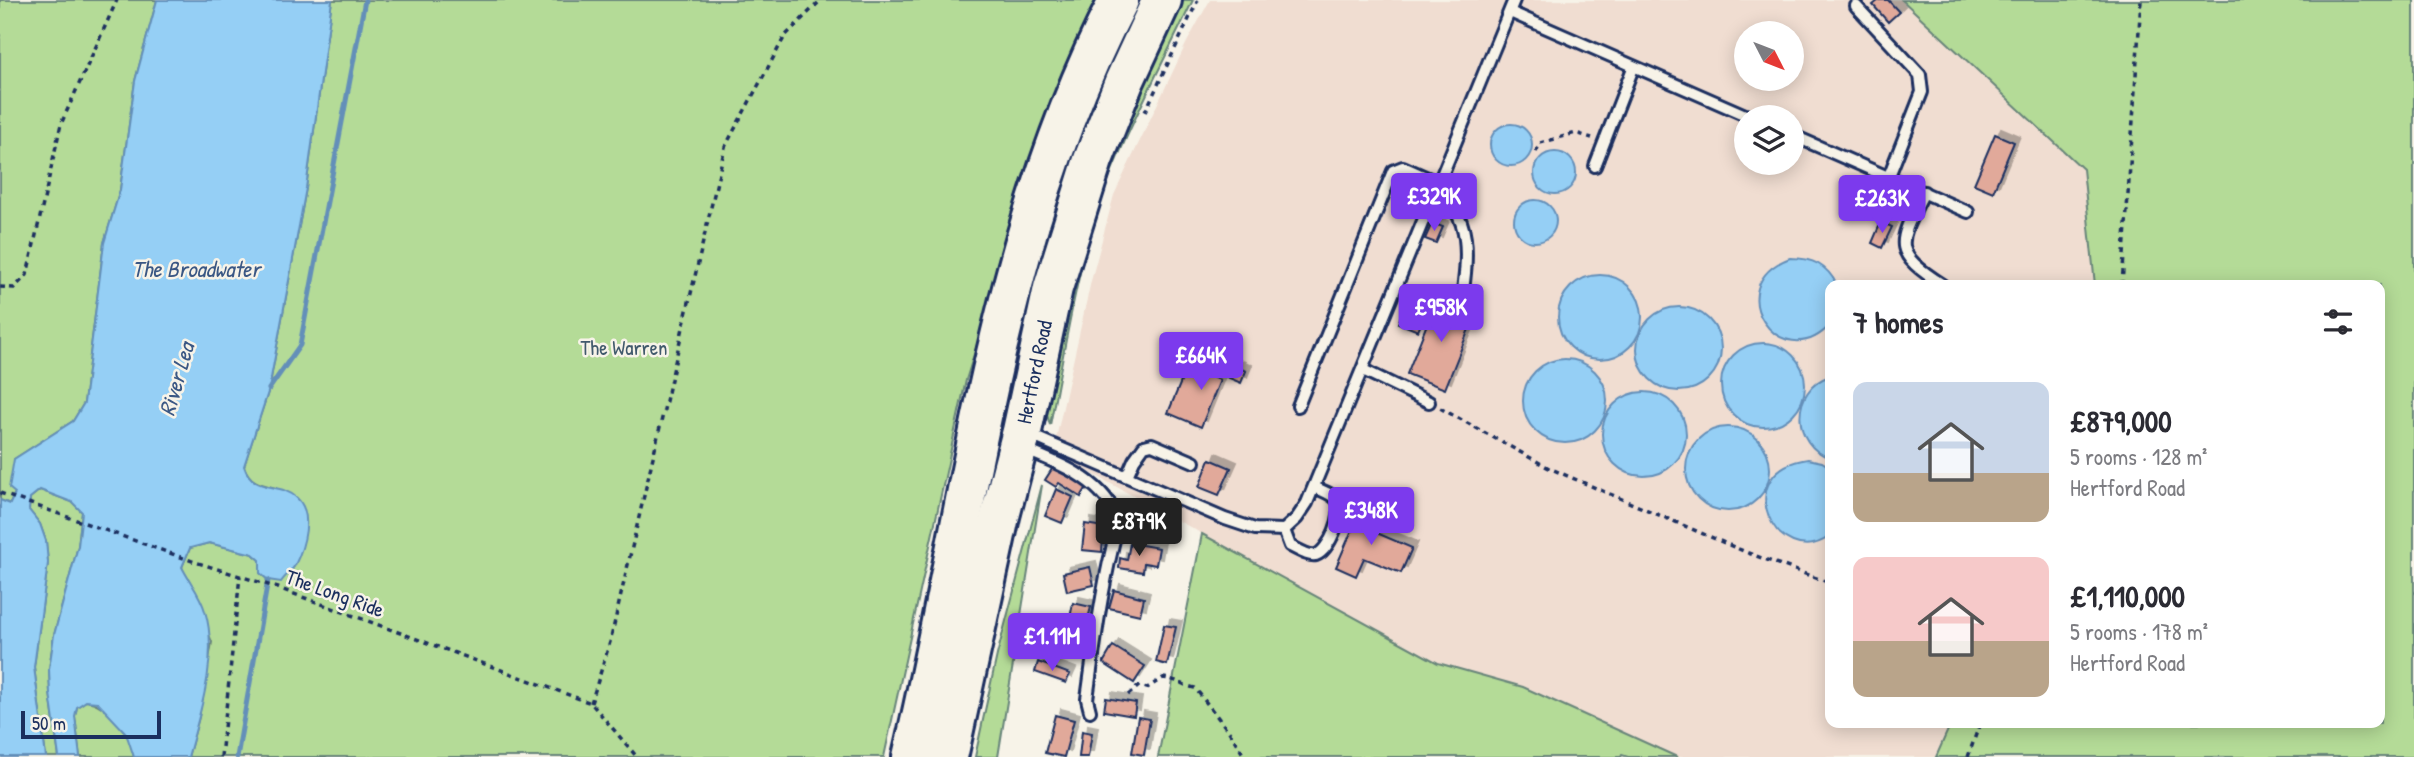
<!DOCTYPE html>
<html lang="en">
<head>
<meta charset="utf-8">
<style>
  :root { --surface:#fff; --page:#f7f7f7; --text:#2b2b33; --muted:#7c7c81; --accent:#7c3aed }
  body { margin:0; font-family:"Patrick Hand",sans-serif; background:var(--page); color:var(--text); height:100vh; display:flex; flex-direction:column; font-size:26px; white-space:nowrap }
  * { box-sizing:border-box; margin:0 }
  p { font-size:23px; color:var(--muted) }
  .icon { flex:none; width:38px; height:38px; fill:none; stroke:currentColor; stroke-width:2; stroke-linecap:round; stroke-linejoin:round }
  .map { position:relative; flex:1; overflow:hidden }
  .side { position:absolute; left:1825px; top:280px; width:560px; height:448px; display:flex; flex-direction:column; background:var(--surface); border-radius:14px; box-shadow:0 4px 18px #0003 }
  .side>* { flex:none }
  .needle { width:46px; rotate:132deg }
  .tools { position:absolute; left:1734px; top:21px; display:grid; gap:14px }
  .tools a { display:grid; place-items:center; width:70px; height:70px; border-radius:50%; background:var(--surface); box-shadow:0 4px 18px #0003; font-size:35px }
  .scale { position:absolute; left:21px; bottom:18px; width:140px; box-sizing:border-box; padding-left:7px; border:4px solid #1b2f5e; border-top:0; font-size:19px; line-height:24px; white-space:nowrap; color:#1b2f5e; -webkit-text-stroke:5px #f7f3e8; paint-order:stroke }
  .price { position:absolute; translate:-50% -60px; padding:0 16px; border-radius:7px; background:var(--accent); color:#fff; font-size:23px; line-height:46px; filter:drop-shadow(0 2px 4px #0008) }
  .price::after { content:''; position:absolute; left:50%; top:42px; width:21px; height:16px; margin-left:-10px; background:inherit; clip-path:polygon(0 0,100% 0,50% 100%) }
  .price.on { background:#222; color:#fff }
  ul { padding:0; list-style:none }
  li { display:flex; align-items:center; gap:21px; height:175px; padding:0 28px }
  li span { display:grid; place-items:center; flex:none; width:196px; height:140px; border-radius:14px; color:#555 }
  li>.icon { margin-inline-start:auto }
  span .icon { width:84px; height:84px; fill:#fffc; stroke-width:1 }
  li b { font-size:30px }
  h2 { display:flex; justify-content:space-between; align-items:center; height:84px; padding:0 28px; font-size:30px }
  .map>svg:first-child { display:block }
  .built { fill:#f0ddd1; fill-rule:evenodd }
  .green { fill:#b4db97; stroke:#68857a; stroke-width:2 }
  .water { fill:#95cff5; stroke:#648fb9; stroke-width:2 }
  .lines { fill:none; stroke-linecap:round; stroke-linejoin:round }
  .stream { stroke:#648fb9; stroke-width:5 }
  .building { fill:#e1a99a; stroke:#1b2f5e; stroke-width:2; filter:url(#shadow) }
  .lane-casing { stroke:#1b2f5e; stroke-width:16 }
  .highway-casing { stroke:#1b2f5e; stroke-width:44 }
  .path { stroke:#1b2f5e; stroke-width:3.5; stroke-dasharray:5 5; stroke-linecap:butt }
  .lane { stroke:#f7f3e8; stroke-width:10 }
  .highway { stroke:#f7f3e8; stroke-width:38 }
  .labels { text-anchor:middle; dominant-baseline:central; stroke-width:5; stroke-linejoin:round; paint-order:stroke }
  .park-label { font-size:21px; fill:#415a6c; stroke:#f7f3e8 }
  .street-label { font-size:21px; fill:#1b2f5e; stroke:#f7f3e8 }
  .water-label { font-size:23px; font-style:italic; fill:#3a5784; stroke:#f7f3e8 }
</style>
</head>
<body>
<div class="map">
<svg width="2414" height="757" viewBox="0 0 2414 757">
  <defs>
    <filter id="shadow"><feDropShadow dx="6" dy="-6" stdDeviation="0" flood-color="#0004"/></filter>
  </defs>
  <rect width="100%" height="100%" fill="#f7f3e8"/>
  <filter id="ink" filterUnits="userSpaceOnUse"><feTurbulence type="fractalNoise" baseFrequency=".0143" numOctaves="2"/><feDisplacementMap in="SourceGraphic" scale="14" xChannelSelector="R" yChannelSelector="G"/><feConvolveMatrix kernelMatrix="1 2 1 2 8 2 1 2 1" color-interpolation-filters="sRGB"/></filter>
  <g filter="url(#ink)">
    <path class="built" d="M1210 0H1902L2083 169 2095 285H1830V723H1951L1936 757H1677L1523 687 1438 663 1053 452 1091 281 1114 195 1186 44ZM1746 33H1792V79H1746ZM1746 117H1792V163H1746Z"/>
    <g class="green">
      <polygon points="0,0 157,0 135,81 120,190 104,243 84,403 73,421 14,459 15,493 10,504 0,500"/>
      <path d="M332 0H1096L1050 111 966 380 884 757H188L199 717 212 642 182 567 190 548 209 543 253 554 260 560V573L268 580 276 488C260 484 249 482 244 466L269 389 306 188Z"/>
      <path d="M1178 0H1193C1165 59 1133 117 1109 178 1078 256 1066 343 1050 425L1047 415 1056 359 1084 235 1119 132Z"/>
      <polygon points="1902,0 2414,0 2414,757 1936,757 1951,723 2380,723 2380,285 2095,285 2083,169"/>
      <polygon points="1042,485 998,757 975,757 997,655"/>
      <polygon points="40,490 72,502 82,512 78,546 54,635 49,669 50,693 59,757 46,757 34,667 48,563 46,541 40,524 29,510 30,498"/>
      <polygon points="1202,534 1438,663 1523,687 1677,757 1628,757 1622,755 1621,757 1158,757"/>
      <path d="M86 701C107 703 132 736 134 757H80L75 716 77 707Z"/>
    </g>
    <g class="water">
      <path d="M157 0H332L306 188 269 389 244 466C253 494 279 481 297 498 314 514 304 547 295 565 292 571 285 576 281 582L268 580 260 573V560L253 554 209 543 190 548 182 567C189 581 201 596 205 611 219 656 200 713 188 757H134L126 733 97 702 86 701 77 707 75 716 80 757H59L50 693 49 669 54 635 78 546 82 512 72 502 40 490 30 498 29 510 40 524 46 541 48 563 34 667 46 757H0V500L10 504 15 493 9 488 14 459 73 421 84 403 104 243 120 190 135 81Z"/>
      <circle cx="1511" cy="145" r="21"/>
      <circle cx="1555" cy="173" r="21"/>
      <circle cx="1535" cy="221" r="21"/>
      <path d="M1790 258C1813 258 1827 265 1837 285H1830V325C1781 378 1716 286 1790 258Z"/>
      <circle cx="1600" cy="317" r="42"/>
      <circle cx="1679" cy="349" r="42"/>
      <circle cx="1763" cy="385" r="42"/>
      <circle cx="1565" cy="401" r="42"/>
      <path d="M1830 376V458C1791 445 1790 389 1830 376Z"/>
      <circle cx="1644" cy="434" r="42"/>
      <circle cx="1728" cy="469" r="42"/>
      <path d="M1808 459 1822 462 1830 467V536C1777 575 1727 470 1808 459Z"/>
    </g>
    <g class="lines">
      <g class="stream">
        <polyline points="269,389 300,345 365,0"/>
        <polyline points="237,757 268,580"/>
      </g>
    </g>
    <g class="building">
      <polygon points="1879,0 1888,0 1899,12 1888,22 1873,5"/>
      <polygon points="1995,134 2014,142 1993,192 1974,184"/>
      <polygon points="1881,222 1892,227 1882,248 1872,243"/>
      <polygon points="1432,223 1443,227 1436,243 1425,239"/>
      <polygon points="1437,299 1475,314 1445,389 1407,374"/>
      <polygon points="1408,300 1428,308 1418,331 1398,323"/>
      <polygon points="1216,358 1246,371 1241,383 1215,372 1213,377 1220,380 1201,427 1168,413 1187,367 1209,376"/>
      <polygon points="1210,459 1231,468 1219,495 1199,487"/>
      <polygon points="1054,466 1087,487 1081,497 1059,483 1056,487 1045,480"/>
      <polygon points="1056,489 1073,497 1062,523 1045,516"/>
      <polygon points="1362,507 1380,514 1372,531 1412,548 1401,573 1364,558 1356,576 1336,567"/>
      <polygon points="1085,524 1104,527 1102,552 1082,550"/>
      <polygon points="1130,543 1159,548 1156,565 1144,563 1143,572 1119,568 1120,558 1127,560"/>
      <polygon points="1090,567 1094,585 1067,591 1063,573"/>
      <polygon points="1114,590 1144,598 1140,615 1109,608"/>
      <polygon points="1073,603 1091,607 1086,627 1069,623"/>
      <polygon points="1164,625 1176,627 1167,665 1156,662"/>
      <polygon points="1113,646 1145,666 1134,683 1103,663"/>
      <polygon points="1038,662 1070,674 1066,683 1035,672"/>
      <polygon points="1106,698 1136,703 1134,716 1104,711"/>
      <polygon points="1055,715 1074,720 1064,757 1045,753"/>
      <polygon points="1138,717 1150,719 1144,755 1132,753"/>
      <polygon points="1082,731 1092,733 1088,757 1079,757"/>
    </g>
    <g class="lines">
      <g class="lane-casing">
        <g id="lane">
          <polyline points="1856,6 1920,75 1922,92 1889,176"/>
          <polyline points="1510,12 1750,117"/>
          <polyline points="1792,135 1968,212"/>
          <polyline points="1595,166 1633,68"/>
          <path d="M1924 192C1898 244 1890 251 1943 285"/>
          <path d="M1435 193C1474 212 1467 261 1462 298"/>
          <polyline points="1363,370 1429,402"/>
          <polyline points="1298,406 1393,171 1403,167 1439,183"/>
          <polyline points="1028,434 1225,519 1255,529 1284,530 1297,518 1307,503 1514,0"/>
          <path d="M1023 449C1056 462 1099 478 1115 513 1120 525 1114 537 1112 549 1100 599 1094 649 1087 699L1090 711"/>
          <polyline points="1127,476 1134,460 1144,446 1152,444 1194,462"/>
          <path d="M1284 530 1290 546C1297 549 1309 557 1316 555 1329 551 1345 513 1338 501 1333 494 1322 491 1314 487"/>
        </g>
      </g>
      <g class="highway-casing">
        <g id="highway">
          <path d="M912 757C972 503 996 235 1119 0"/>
          <polyline points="948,757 1000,516 1022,431 1053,288 1093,160 1124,82 1162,0"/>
        </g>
      </g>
      <g class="path">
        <polyline points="1145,112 1198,0"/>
        <polyline points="1536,152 1540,143 1576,133 1592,138"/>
        <polyline points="2122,285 2141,0"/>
        <polyline points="0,287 14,288 27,275 61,124 117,0"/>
        <polyline points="1440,408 1549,468 1748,553 1830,583"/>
        <polyline points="0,493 195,562 278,588 591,703 637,757"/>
        <path d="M1128 695 1139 686 1147 688 1163 678C1179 680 1181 685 1195 688L1230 733 1245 757"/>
        <polyline points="591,703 610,642 725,147 785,36 821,0"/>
        <polyline points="221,757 240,576"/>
        <polyline points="1968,757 1980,723"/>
      </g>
      <use href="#lane" class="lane"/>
      <use href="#highway" class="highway"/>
    </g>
  </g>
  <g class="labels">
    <g class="park-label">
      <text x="624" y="347">The Warren</text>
    </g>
    <g class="street-label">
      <text transform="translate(1034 372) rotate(-78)">Hertford Road</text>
      <text transform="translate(335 593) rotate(20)">The Long Ride</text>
    </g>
    <g class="water-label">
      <text x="196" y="268">The Broadwater</text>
      <text transform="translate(176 379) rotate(-74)">River Lea</text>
    </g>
  </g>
</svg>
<div class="tools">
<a><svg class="needle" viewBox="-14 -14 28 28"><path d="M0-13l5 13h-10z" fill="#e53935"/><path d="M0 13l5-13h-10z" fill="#7c7c81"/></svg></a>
<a><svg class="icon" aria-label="layers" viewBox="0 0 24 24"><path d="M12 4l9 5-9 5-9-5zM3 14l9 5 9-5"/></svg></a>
</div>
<div class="scale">50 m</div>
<b class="price" style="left:1434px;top:233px">£329K</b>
<b class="price" style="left:1882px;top:235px">£263K</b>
<b class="price" style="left:1441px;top:344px">£958K</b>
<b class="price" style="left:1201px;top:392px">£664K</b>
<b class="price" style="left:1371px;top:547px">£348K</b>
<b class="price on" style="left:1139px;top:558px">£879K</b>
<b class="price" style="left:1052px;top:673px">£1.11M</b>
<section class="side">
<h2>7 homes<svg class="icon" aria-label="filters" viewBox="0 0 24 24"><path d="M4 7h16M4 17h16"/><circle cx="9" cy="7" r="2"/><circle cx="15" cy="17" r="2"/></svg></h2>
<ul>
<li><span style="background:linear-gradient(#c9d6e8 65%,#b9a48a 0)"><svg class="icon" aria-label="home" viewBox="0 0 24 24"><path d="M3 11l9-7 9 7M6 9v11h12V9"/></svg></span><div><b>£879,000</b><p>5 rooms · 128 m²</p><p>Hertford Road</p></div></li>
<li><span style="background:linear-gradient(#f6c9c9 60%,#b9a48a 0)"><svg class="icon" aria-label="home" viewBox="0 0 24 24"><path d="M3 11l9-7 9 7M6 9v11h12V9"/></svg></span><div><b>£1,110,000</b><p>5 rooms · 178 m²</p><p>Hertford Road</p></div></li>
</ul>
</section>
</div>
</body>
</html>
